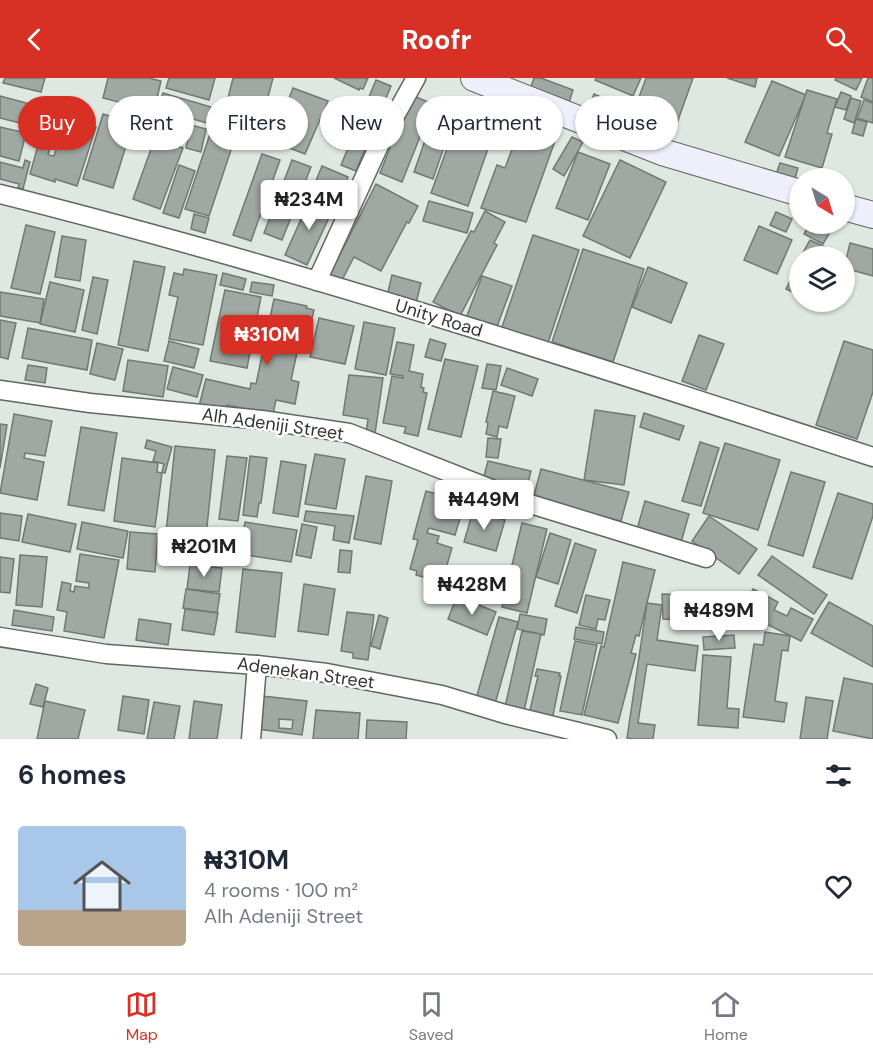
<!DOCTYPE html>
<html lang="en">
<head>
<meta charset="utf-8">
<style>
  :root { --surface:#fff; --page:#f6f6f7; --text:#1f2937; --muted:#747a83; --line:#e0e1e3; --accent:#d93025 }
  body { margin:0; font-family:"DM Sans",sans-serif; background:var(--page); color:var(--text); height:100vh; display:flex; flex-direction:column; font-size:22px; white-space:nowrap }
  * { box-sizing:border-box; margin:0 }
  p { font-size:20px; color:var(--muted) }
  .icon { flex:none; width:33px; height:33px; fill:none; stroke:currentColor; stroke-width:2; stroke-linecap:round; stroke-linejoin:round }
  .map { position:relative; height:661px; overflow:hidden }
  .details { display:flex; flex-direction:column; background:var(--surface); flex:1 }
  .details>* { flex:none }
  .guide { position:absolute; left:18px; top:18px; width:837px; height:54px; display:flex; gap:12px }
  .needle { width:39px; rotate:142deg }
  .controls { position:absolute; left:789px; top:90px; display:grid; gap:12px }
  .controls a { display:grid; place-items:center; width:66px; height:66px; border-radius:50%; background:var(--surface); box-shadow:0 2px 4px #0004; font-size:30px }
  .price { position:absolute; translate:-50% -51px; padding:0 14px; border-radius:6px; background:#fff; color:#222; font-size:20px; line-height:39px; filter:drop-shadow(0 2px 3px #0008) }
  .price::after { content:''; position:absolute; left:50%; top:36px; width:18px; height:14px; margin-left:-9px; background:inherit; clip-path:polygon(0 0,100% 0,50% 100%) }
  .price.current { background:var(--accent); color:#fff }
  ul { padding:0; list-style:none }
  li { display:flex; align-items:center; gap:18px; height:150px; padding:0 18px }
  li+li { border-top:2px solid var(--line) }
  li span { display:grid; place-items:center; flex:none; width:168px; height:120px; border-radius:6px; color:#555 }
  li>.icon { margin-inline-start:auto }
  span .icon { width:72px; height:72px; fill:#fffc; stroke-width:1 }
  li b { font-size:26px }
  h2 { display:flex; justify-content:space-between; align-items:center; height:72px; padding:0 18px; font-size:26px }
  .chip { padding:0 21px; border-radius:27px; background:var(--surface); box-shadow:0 2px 4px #0004; font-size:21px; line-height:54px }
  .chip.current { background:var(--accent); color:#fff }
  header { display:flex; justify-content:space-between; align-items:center; height:78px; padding:0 18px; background:var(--accent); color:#fff; font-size:27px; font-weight:700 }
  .tabs { display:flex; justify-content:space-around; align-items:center; height:84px; border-top:2px solid var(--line); background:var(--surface); font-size:16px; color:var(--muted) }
  .tabs a { display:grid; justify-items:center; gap:3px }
  .tabs .current { color:var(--accent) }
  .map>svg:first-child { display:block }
  .building { fill:#9fa8a2; stroke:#707973; stroke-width:1.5; fill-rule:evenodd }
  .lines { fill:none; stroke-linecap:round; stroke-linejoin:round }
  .street-casing { stroke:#5e6761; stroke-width:21 }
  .secondary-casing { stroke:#5e6761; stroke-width:28 }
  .street { stroke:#fff; stroke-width:18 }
  .secondary { stroke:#efeffb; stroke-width:26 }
  .labels { text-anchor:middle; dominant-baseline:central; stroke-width:5; stroke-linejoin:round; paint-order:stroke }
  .street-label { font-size:18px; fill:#313532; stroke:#fff }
</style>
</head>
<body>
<header><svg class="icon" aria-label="back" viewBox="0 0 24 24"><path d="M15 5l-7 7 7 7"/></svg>Roofr<svg class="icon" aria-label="search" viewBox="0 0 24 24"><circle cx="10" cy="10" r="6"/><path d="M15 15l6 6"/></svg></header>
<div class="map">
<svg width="873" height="661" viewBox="0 0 873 661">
  <rect width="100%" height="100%" fill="#dee8e1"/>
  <g class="building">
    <polygon points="5,0 45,0 41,14 3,5"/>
    <polygon points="108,0 149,0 161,3 154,33 103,20"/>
    <polygon points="169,0 215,0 209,22 166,10"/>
    <polygon points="233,0 273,0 259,53 240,48 245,29 227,24"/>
    <polygon points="334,0 368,0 363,11 360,10 359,12"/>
    <polygon points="534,0 541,0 573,12 568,28 529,14"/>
    <polygon points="596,0 641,0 633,18 595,2"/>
    <polygon points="646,0 693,0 676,48 634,33"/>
    <polygon points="727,0 757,0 755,9"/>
    <polygon points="836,0 862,0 856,12 835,2"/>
    <polygon points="868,0 873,0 873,24 861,19"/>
    <polygon points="376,2 391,8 356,93 341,87"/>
    <polygon points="772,3 806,17 779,78 745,64"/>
    <polygon points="293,10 328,23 305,76 266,61 279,25 286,28"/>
    <polygon points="807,12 837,21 827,55 832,56 822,90 785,79"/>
    <polygon points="841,14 851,18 846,32 835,29"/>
    <polygon points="163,15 211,29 207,45 158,31"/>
    <polygon points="594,16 631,32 623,50 586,34"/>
    <polygon points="411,17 433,26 402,104 380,95"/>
    <polygon points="0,18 34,27 28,47 0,40"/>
    <polygon points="851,20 861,23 854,45 844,41"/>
    <polygon points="864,22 873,25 873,45 857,40"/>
    <polygon points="437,28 456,34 433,101 414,94"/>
    <polygon points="462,29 498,42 468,128 431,115"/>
    <polygon points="103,36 133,45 113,110 83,101"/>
    <polygon points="66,40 96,49 77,108 55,101 55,104 30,96 44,46 56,50 48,77 54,78"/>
    <polygon points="856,41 867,44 863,58 852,55"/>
    <polygon points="191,47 206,51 201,74 186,70"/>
    <polygon points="0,49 26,55 19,83 0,78"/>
    <polygon points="520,50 555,63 526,144 481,130 497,87 505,90"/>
    <polygon points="210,56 234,63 209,138 185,131"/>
    <polygon points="572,59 583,64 564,98 553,91"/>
    <polygon points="155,60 183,70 160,131 133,121"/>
    <polygon points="578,74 610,86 588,142 556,130"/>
    <polygon points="262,76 280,82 251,163 233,157"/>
    <polygon points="25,82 30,84 23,111 18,110 19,106 0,101 0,84 23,90"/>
    <polygon points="292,82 311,89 282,162 264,155"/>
    <polygon points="620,82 666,104 630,180 583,158"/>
    <polygon points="780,85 798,90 794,104 775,99"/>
    <polygon points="179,87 195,93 179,140 163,135"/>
    <polygon points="322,88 348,99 340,121 313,110"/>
    <polygon points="376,106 418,128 409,145 407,144 381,193 354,179 340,206 328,200"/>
    <polygon points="311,119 334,129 307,187 285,177"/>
    <polygon points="429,123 473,135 467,155 423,143"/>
    <polygon points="485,133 505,144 494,165 497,167 460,238 433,224 471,153 474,154"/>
    <polygon points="776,134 792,141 786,154 770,147"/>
    <polygon points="194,136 209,140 205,155 191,151"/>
    <polygon points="810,146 815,146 830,154 823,166 804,156"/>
    <polygon points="26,147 55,154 40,216 11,210"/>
    <polygon points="759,148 792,162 777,196 744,182"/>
    <polygon points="533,157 579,172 546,271 500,255"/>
    <polygon points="62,158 86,162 80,203 55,199"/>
    <polygon points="810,162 834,173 831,178 801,178"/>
    <polygon points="850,165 873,171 873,198 844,190"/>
    <polygon points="583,171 644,191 613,284 552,264"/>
    <polygon points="134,183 165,189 148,273 118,267"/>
    <polygon points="800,183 800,217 786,211"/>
    <polygon points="648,189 687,205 671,245 632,229"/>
    <polygon points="184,191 217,197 203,267 169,261 178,219 169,217 174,195 183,197"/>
    <polygon points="223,195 246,201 243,212 220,207"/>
    <polygon points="392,197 421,205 416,225 387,218"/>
    <polygon points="482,198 512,208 495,254 465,243"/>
    <polygon points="93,199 108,202 97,256 82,252"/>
    <polygon points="50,204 84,212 75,254 40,246"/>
    <polygon points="252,204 274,207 272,218 250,214"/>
    <polygon points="225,212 261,219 247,290 210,283"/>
    <polygon points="0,214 44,221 40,245 0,238"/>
    <polygon points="274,221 307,228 306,230 314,232 311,245 304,243 291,302 299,304 295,326 276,322 273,336 227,327 225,333 199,328 206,301 250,311 251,305 256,306"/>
    <polygon points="319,240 354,248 345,286 310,279"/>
    <polygon points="0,242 16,245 8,281 0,279"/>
    <polygon points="364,244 395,250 386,297 355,291"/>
    <polygon points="28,250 92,262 87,292 22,280"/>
    <polygon points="699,257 724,266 706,312 682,303"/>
    <polygon points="430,261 446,266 441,283 425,279"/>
    <polygon points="169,263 199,271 194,290 164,283"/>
    <polygon points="844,263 873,272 873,314 857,361 816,347"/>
    <polygon points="397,264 414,267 409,293 423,296 421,309 424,310 423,314 427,315 418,358 404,355 406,349 383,345 392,298 403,300 403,298 390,296"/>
    <polygon points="97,265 123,271 115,302 90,296"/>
    <polygon points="445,281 478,288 461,359 428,351"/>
    <polygon points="128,282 168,288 163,319 123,313"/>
    <polygon points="487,286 501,288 496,312 482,310"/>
    <polygon points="28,287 47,290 45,305 25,302"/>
    <polygon points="173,289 203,297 197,319 167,311"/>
    <polygon points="507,290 538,301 532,318 501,307"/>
    <polygon points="349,297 383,300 375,356 366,355 368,341 343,337"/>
    <polygon points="493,313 515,318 507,350 499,348 497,359 486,356 488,345 486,344"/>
    <polygon points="595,332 635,338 624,407 584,402"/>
    <polygon points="644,335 684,348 679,362 640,349"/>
    <polygon points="14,336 52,343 45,378 25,375 24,380 44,384 37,422 0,415"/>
    <polygon points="0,346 7,347 0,390"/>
    <polygon points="81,349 117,355 104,433 68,427"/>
    <polygon points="488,360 501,361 498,380 486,379"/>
    <polygon points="147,362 172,369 165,395 162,394 164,386 153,383 156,373 145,370"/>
    <polygon points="700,364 719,370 701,428 682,423"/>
    <polygon points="725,365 780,382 758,452 703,435"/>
    <polygon points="175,368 215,372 206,458 166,454"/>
    <polygon points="315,376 345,381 336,431 305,426"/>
    <polygon points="227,378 247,380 238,443 219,441"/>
    <polygon points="250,378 267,380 261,425 259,425 257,439 243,437"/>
    <polygon points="122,380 158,385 157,394 162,395 155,449 114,443"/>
    <polygon points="281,383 306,387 298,439 273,435"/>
    <polygon points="488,383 531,393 525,416 482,405"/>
    <polygon points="541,391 629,414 621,443 533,421"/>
    <polygon points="791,394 825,404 803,478 768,467"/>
    <polygon points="366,398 392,403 381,466 354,461"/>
    <polygon points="426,413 465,424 455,457 429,450 427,455 439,458 437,465 452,470 442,504 416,497 417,493 410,491 418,462 413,461"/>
    <polygon points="838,415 873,426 873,438 852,501 813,489"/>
    <polygon points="645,423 689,436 680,468 636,455"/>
    <polygon points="306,433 354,438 349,465 333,462 335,448 304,443"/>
    <polygon points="473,433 505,442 496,473 464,464"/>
    <polygon points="0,435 22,438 19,463 0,460"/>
    <polygon points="28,436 76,446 70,474 22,464"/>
    <polygon points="709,438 757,471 739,496 692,463"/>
    <polygon points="82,444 128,453 123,480 77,471"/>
    <polygon points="245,444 297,452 291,484 239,476"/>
    <polygon points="522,445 547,451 527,535 502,529"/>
    <polygon points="302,446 317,449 311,480 296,477"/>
    <polygon points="130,454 158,456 155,494 127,491"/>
    <polygon points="550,455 571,462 558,506 536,499"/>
    <polygon points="575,465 596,472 577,535 555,528"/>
    <polygon points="340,472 352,473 350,495 338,494"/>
    <polygon points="80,476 119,482 104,560 64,553 67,534 57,532 62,504 71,506 70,513 74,514 75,508 89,510 89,505 76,503"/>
    <polygon points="20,477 47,479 42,529 16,527"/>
    <polygon points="772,478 827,517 814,536 758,497"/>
    <polygon points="0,479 14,481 10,515 0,514"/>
    <polygon points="623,484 655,492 639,558 636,557 631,575 636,576 618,645 584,637 601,568 604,569"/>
    <polygon points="190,487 222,490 219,514 187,511"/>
    <polygon points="243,491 282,495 275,559 236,554"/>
    <polygon points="304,506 335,511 328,557 298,553"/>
    <polygon points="186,511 220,516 217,535 183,530"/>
    <polygon points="753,511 778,524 774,532 787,538 791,530 813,541 801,563 742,534"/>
    <polygon points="662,516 682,517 682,542 663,541"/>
    <polygon points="586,517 610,522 605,542 598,541 596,551 579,547"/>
    <polygon points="457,518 496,534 487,557 448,541"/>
    <polygon points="829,524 873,548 873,589 811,555"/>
    <polygon points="647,525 662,527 657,562 698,568 695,593 647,586 638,645 655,647 653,661 634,661 627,660"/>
    <polygon points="185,531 218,535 214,557 182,552"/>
    <polygon points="14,532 54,539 52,553 12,547"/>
    <polygon points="347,534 374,537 368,582 353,580 353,575 341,573"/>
    <polygon points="520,536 547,541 544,557 517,551"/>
    <polygon points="379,537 388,540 380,571 371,568"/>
    <polygon points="499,539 518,544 495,626 476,621"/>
    <polygon points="139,541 171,546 168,567 136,562"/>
    <polygon points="576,549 604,554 602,566 574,561"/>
    <polygon points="522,553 541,556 524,633 505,629"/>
    <polygon points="765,554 790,558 788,573 782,572 775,623 787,625 784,644 743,639 754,566 763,567"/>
    <polygon points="734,557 735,570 704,572 703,559"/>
    <polygon points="575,563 597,567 582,637 560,633"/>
    <polygon points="703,577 731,579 727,630 739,631 738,650 698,647"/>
    <polygon points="537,591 560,595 559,598 561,598 552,642 532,638 533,633 530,632 538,598 535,598"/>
    <polygon points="844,600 873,606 873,661 833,653"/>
    <polygon points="36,606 48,610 43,629 30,626"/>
    <polygon points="123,618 149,622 144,656 118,652"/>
    <path d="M262 618 307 623 302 657 258 651ZM279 641 293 642 292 651 279 650Z"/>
    <polygon points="806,619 833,623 827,661 800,661"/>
    <polygon points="45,623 85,632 78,661 37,661"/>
    <polygon points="194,623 222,627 217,661 189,661"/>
    <polygon points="154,624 180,628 174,661 147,661"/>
    <polygon points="316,632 360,635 358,661 313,661"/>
    <polygon points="367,642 407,644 406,661 366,661"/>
  </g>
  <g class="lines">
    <g class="street-casing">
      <g id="street">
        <path d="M0 116C295 190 584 284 873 379"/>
        <polyline points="317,203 381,63 416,0"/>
        <polyline points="0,312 90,325 262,342 349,355 527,425 706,480"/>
        <polyline points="0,559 106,576 257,587 327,595 442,617 505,636 607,661"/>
        <polyline points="251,661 257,587"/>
      </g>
    </g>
    <g class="secondary-casing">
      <g id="secondary">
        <polyline points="474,0 662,74 800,115"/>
        <polyline points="844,129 873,137"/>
      </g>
    </g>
    <use href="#street" class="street"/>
    <use href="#secondary" class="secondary"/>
  </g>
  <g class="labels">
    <g class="street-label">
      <text transform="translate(439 240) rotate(17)">Unity Road</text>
      <text transform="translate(273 346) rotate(8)">Alh Adeniji Street</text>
      <text transform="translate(306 595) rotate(8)">Adenekan Street</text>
    </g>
  </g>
</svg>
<div class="controls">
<a><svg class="needle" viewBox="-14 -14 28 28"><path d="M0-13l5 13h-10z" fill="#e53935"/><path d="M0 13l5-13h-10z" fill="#747a83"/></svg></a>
<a><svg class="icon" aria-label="layers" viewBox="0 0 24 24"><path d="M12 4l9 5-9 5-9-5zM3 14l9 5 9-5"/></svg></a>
</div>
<b class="price" style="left:309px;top:153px">₦234M</b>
<b class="price current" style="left:267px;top:288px">₦310M</b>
<b class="price" style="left:484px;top:453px">₦449M</b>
<b class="price" style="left:204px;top:500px">₦201M</b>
<b class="price" style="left:472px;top:538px">₦428M</b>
<b class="price" style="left:719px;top:564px">₦489M</b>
<div class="guide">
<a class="chip current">Buy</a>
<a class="chip">Rent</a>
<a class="chip">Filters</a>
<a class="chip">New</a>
<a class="chip">Apartment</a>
<a class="chip">House</a>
</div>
</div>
<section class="details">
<h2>6 homes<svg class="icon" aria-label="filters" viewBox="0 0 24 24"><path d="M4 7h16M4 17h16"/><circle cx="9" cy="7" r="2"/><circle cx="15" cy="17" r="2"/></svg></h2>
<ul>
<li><span style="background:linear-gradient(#a9c7e8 70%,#b9a48a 0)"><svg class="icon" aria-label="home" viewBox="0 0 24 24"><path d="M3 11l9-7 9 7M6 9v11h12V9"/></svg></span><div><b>₦310M</b><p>4 rooms · 100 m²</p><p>Alh Adeniji Street</p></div><svg class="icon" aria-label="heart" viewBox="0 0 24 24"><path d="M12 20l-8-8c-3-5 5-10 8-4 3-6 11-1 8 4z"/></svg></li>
</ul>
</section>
<nav class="tabs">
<a class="current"><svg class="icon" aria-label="map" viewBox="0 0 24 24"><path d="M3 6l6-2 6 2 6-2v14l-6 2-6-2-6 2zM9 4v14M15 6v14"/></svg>Map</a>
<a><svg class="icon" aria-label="saved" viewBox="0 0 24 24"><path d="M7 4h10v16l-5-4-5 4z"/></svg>Saved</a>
<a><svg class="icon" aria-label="home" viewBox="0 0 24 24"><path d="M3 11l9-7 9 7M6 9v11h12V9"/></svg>Home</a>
</nav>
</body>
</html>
